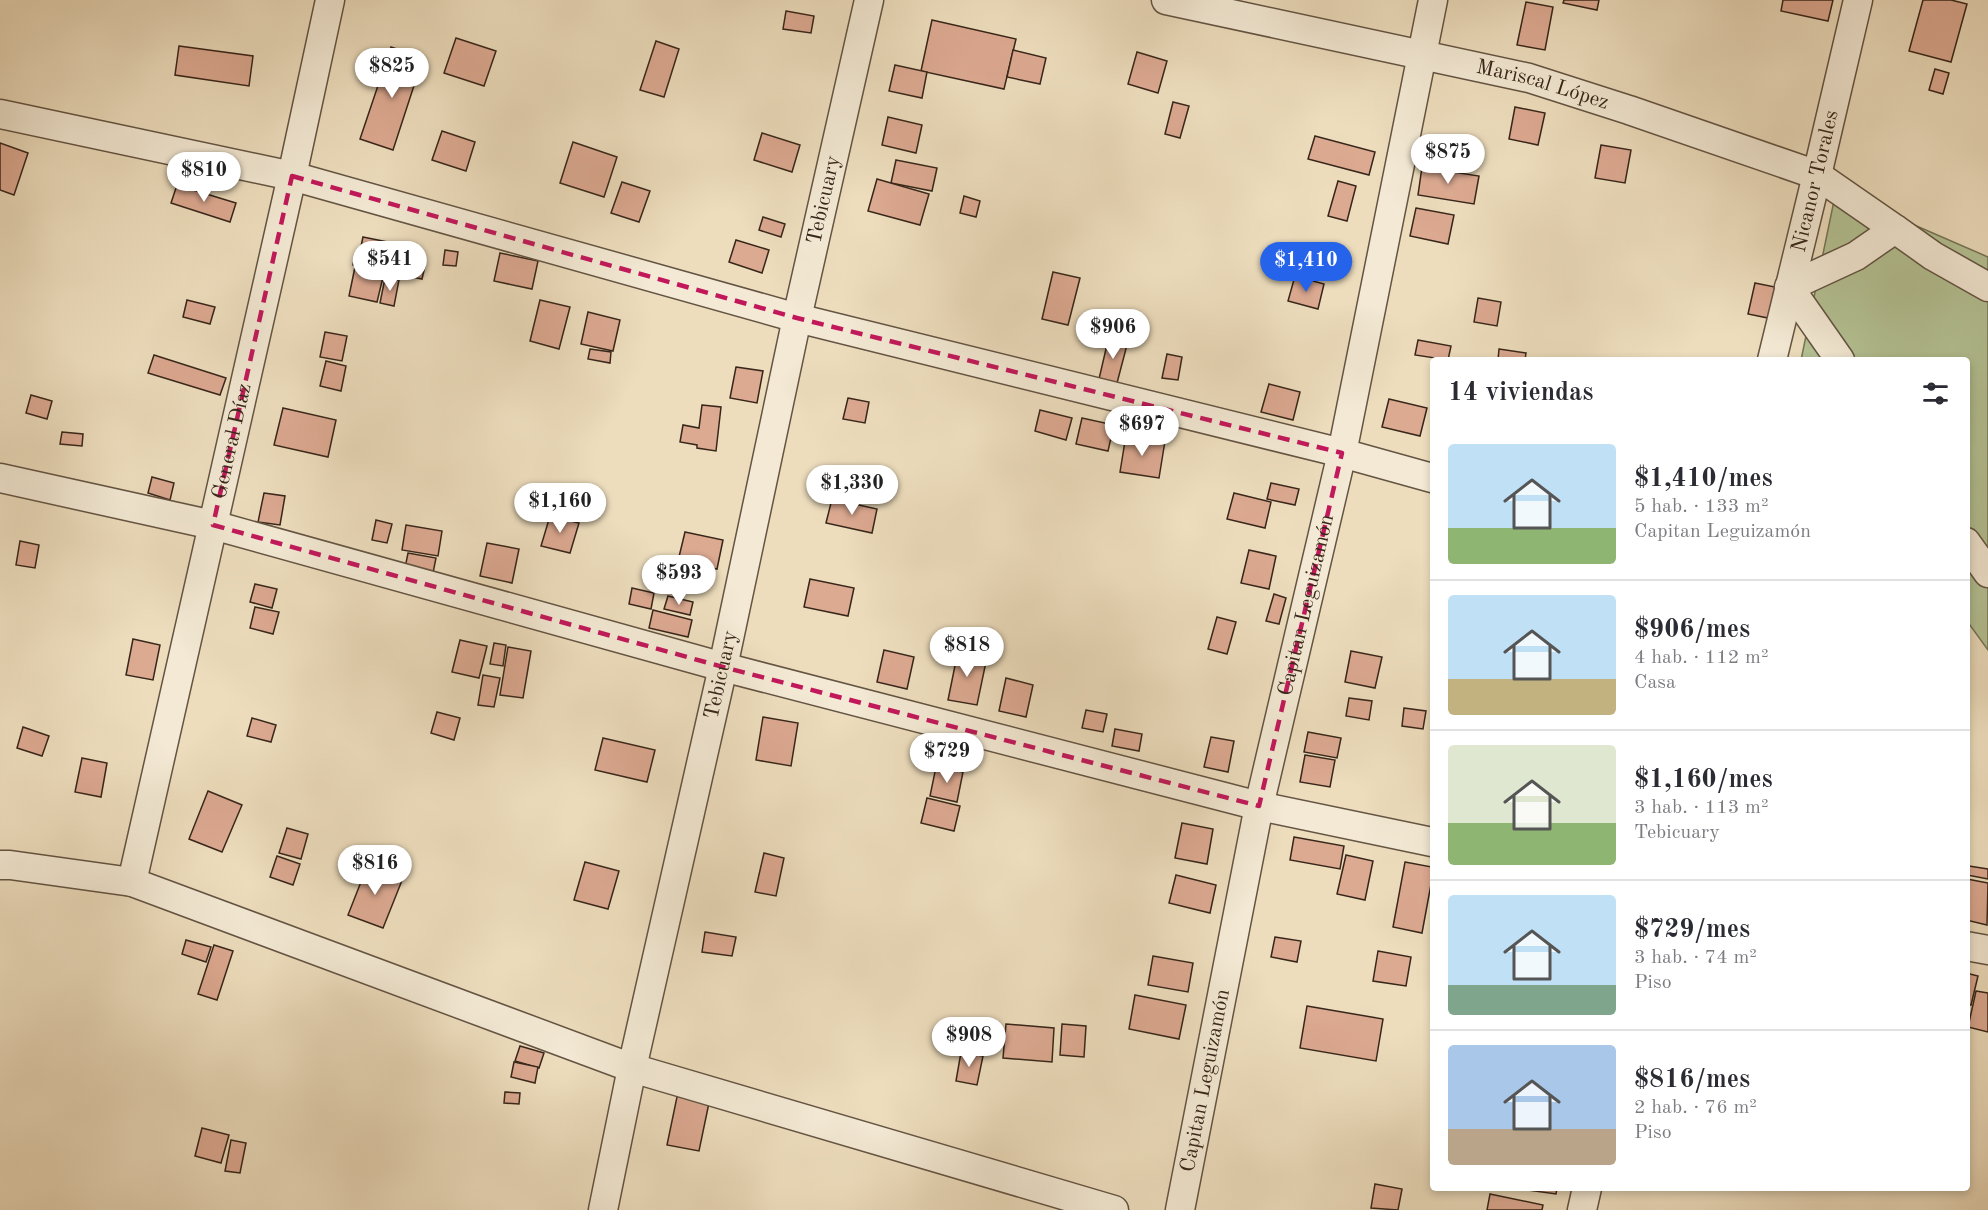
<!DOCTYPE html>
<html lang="es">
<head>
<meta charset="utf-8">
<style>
  :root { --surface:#fff; --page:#f7f7f7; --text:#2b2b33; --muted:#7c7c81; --line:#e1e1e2; --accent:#2563eb }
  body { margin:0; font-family:"Old Standard TT",serif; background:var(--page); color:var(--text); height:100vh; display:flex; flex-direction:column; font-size:22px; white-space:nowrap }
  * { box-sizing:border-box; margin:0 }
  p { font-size:20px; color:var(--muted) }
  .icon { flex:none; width:33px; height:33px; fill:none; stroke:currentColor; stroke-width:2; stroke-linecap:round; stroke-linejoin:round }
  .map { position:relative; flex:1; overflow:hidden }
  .sheet { position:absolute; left:1430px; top:357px; width:540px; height:834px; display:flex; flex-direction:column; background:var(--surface); border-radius:6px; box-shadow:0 3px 9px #0003 }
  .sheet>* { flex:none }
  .price { position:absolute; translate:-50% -51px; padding:0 14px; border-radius:21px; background:#fff; color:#222; font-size:20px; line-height:39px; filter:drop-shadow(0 2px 3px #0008) }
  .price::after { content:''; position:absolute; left:50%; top:36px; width:18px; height:14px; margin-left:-9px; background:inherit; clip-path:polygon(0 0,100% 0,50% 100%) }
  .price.on { background:var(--accent); color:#fff }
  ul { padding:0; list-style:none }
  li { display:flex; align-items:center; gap:18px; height:150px; padding:0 18px }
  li+li { border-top:2px solid var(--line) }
  li span { display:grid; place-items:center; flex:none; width:168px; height:120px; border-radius:6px; color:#555 }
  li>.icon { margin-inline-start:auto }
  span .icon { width:72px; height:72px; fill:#fffc; stroke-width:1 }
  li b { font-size:26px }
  h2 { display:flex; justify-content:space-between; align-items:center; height:72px; padding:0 18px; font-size:26px }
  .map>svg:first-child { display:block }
  .green { fill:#b4c294; stroke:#767457; stroke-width:1.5 }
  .building { fill:#dca991; stroke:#37261a; stroke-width:1.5 }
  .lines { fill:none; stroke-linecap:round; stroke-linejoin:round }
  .minor-casing { stroke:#645443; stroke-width:31 }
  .minor { stroke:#f3e9d4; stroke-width:28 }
  .marked { fill:none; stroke:#c2185b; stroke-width:4.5; stroke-dasharray:12 8; stroke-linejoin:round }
  .labels { text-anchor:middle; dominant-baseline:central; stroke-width:4.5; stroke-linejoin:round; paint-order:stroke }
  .street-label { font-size:21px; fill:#37261a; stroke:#f3e9d4 }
</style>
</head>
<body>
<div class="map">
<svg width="1988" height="1210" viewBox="0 0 1988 1210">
  <rect width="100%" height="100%" fill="#edddbd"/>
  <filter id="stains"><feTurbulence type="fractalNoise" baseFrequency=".00333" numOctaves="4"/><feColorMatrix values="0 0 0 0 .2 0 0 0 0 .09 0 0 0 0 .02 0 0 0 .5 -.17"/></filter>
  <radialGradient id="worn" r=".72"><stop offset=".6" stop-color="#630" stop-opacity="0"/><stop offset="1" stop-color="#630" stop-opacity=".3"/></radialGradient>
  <polygon class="green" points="1836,191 1988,257 1988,650 1967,621 1966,360 1801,360"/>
  <g class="building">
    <polygon points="1564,0 1599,0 1597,10 1563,3"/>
    <polygon points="1783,0 1833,0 1828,21 1781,11"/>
    <polygon points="1923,0 1951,0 1967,4 1951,62 1909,51"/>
    <polygon points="1526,2 1553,7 1545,50 1517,45"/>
    <polygon points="786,11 814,16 811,33 783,29"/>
    <polygon points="932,20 1016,39 1004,89 921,71"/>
    <polygon points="456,38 496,51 484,86 444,73"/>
    <polygon points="656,41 679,49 664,97 640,90"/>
    <polygon points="179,46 253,56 249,86 175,75"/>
    <polygon points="391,47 423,58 393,150 360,139"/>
    <polygon points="1013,50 1046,58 1040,84 1007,77"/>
    <polygon points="1137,52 1167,61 1158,93 1128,84"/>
    <polygon points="895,65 927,72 922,98 889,91"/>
    <polygon points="1935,69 1949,73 1943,94 1929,90"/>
    <polygon points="1173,102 1189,106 1180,138 1165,134"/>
    <polygon points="1515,107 1545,113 1538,145 1509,139"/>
    <polygon points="888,117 922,125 916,153 882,145"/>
    <polygon points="442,131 475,142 466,171 432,160"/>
    <polygon points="762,133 800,145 792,172 754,160"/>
    <polygon points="1315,136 1375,152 1369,175 1308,159"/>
    <polygon points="573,142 617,157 604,197 560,183"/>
    <polygon points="0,143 28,153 14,195 0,190"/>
    <polygon points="1601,145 1631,150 1625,183 1595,178"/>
    <polygon points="896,160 937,168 932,191 891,183"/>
    <polygon points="1422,167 1479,176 1474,204 1418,195"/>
    <polygon points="877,179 929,194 920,225 868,211"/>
    <polygon points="1338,181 1356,186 1347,221 1328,216"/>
    <polygon points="622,182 650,191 639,222 611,213"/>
    <polygon points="177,185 236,203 230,222 171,203"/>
    <polygon points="964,196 980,201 976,217 960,213"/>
    <polygon points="1416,208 1454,215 1448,244 1410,236"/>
    <polygon points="763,217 785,224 781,237 759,230"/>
    <polygon points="363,237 403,245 400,258 360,251"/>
    <polygon points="736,240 769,250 762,273 729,262"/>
    <polygon points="445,250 458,252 456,266 443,265"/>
    <polygon points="356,252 425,266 422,279 353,265"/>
    <polygon points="500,253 538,261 532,289 494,281"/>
    <polygon points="355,267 384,273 377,302 349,296"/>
    <polygon points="1053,272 1080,278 1068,325 1042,319"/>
    <polygon points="1295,276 1324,284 1318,309 1288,301"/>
    <polygon points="385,278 399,280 394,306 380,303"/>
    <polygon points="1755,283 1775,287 1768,318 1748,314"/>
    <polygon points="1478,298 1501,302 1497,326 1474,322"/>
    <polygon points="187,300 215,307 210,324 183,317"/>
    <polygon points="540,300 570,307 559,349 530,341"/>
    <polygon points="588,312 620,320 613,351 581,344"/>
    <polygon points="325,332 347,336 342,361 320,357"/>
    <polygon points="1109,336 1128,341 1117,383 1099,379"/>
    <polygon points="1418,340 1451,346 1448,360 1415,355"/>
    <polygon points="590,349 611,352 610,363 588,359"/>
    <polygon points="1499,349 1526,353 1525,360 1498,360"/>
    <polygon points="1167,354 1182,357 1178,380 1162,378"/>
    <polygon points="154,355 226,378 220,395 148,373"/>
    <polygon points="326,361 346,366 341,391 320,386"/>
    <polygon points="736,367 763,371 757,403 730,398"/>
    <polygon points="1269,384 1300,392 1293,420 1261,412"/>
    <polygon points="31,395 52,401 47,419 26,413"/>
    <polygon points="848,398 869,402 865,423 843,419"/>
    <polygon points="1389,399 1427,408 1420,436 1382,427"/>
    <polygon points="702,405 721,407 716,451 697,448 697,445 680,442 683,425 699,428"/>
    <polygon points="283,408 336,420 328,457 274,445"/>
    <polygon points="1040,410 1072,418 1066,440 1035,431"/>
    <polygon points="1082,418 1114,425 1108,451 1076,444"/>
    <polygon points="62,432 83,434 82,446 60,444"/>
    <polygon points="1126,435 1165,441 1159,478 1120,472"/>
    <polygon points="152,477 174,483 170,500 148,493"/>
    <polygon points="1271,483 1299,489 1295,505 1267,499"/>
    <polygon points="264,493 285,496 280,525 258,522"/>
    <polygon points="1234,493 1271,502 1265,528 1227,519"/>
    <polygon points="832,499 877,509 872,533 826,523"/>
    <polygon points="550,516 579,523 570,553 541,546"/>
    <polygon points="376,520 392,524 387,543 372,540"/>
    <polygon points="406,525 442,531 438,556 402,550"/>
    <polygon points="685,532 723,540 717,569 678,561"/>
    <polygon points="20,541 39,545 35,568 16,565"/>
    <polygon points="487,543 519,549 512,583 480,576"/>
    <polygon points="1249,550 1276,556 1269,589 1241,583"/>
    <polygon points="408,553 436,558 433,573 405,568"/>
    <polygon points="810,579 854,588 848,616 804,607"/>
    <polygon points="255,584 277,589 272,608 250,602"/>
    <polygon points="632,588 654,593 651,609 629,604"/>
    <polygon points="1274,594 1286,598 1279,624 1266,621"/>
    <polygon points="668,596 693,602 690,615 664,609"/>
    <polygon points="255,607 279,612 273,634 250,628"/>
    <polygon points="653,610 692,620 688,637 649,628"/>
    <polygon points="1217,617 1236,622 1227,654 1208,649"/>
    <polygon points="133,639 160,645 153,680 126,675"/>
    <polygon points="460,640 487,646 479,678 452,672"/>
    <polygon points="494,643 506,645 503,666 490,664"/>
    <polygon points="508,647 531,651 523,698 500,695"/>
    <polygon points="884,650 914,657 907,689 877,682"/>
    <polygon points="958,651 987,657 977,705 948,700"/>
    <polygon points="1351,651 1382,657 1375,688 1345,682"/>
    <polygon points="483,675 500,678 494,707 478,705"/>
    <polygon points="1006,678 1033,685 1026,717 999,711"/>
    <polygon points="1349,698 1372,701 1369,720 1346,716"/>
    <polygon points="1404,708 1426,711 1423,729 1402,726"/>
    <polygon points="1086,710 1107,714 1103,732 1082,728"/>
    <polygon points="437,712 460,718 454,740 431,733"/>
    <polygon points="763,717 798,723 791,766 756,760"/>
    <polygon points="252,718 276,725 271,742 247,736"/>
    <polygon points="23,727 49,736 42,756 17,748"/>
    <polygon points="1115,729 1142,734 1139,751 1112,746"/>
    <polygon points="1308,732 1341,738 1337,758 1304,752"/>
    <polygon points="1211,737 1234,741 1228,772 1204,767"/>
    <polygon points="603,738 655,750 647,782 595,770"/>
    <polygon points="1305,755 1335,760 1330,787 1300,782"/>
    <polygon points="82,758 107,763 101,797 75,792"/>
    <polygon points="936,767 963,772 957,802 930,796"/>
    <polygon points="208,791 242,805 222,852 189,839"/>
    <polygon points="927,798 960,806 954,831 921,823"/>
    <polygon points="1182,823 1213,829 1207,864 1175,858"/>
    <polygon points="287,828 308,834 301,859 279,853"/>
    <polygon points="1294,837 1344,846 1340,869 1290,860"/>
    <polygon points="764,853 784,858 776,896 755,892"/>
    <polygon points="1346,855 1373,861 1365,900 1337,894"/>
    <polygon points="277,856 300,864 293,885 270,877"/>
    <polygon points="585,862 619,871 608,909 574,900"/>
    <polygon points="1405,862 1432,867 1432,879 1422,933 1393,927"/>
    <polygon points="368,864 403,878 383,928 348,915"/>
    <polygon points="1969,866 1988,869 1988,879 1967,875"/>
    <polygon points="1176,875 1216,885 1210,913 1169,903"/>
    <polygon points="1967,879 1988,883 1987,925 1966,920"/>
    <polygon points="705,932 736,937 732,956 702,952"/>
    <polygon points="1275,937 1301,941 1297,962 1271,957"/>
    <polygon points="186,940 211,947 206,962 182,954"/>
    <polygon points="214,945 233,951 217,1000 198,994"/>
    <polygon points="1378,951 1411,957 1406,986 1373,981"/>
    <polygon points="1153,956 1193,963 1188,992 1148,985"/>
    <polygon points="1966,973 1978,976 1971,1005 1966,1004"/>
    <polygon points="1976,991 1988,993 1988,1032 1968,1027"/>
    <polygon points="1135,995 1186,1005 1179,1039 1129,1029"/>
    <polygon points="1307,1006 1383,1019 1376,1061 1300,1048"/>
    <polygon points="1006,1024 1054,1028 1052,1062 1003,1058"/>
    <polygon points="1062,1024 1086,1026 1084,1057 1060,1055"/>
    <polygon points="969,1029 988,1033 985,1049 966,1045"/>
    <polygon points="520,1046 544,1053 539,1068 515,1061"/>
    <polygon points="961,1052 983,1056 977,1085 956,1081"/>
    <polygon points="514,1062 538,1067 535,1083 511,1077"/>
    <polygon points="505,1092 520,1093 519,1104 504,1103"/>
    <polygon points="678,1092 710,1098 699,1151 667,1145"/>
    <polygon points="202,1128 229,1135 221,1163 195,1156"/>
    <polygon points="231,1140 246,1143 240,1173 225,1171"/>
    <polygon points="1375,1184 1402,1189 1398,1210 1371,1208"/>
    <polygon points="1514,1188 1557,1188 1556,1194"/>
    <polygon points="1490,1194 1543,1205 1542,1210 1487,1210"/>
  </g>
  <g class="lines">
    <g class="minor-casing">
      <g id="minor">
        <path id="s1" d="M1166 0 1529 78 1629 110 1817 175 1895 229"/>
        <polyline points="0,114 292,176 797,318 1342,453 1432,478"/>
        <path id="s2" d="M1772 360 1817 175 1858 0"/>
        <polyline points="1840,360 1789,287 1856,256 1895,229 1933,256 1988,287"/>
        <polyline points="0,478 213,525 723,667 1259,806 1432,842"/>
        <polyline points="1966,542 1988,573"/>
        <polyline points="0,865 10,865 132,882 632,1068 1114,1210"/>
        <path id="s3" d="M132 882 292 176 330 0"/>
        <polyline points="1966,946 1988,950"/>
        <path id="s4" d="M603 1210 632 1068 723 667 797 318 869 0"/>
        <path id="s5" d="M1180 1210 1259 806 1342 453 1433 0"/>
        <polyline points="1582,1210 1587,1188"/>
      </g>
    </g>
    <use href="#minor" class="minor"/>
  </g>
  <path class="marked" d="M292 176 797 318 1342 453 1259 806 723 667 213 525Z"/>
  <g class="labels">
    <g class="street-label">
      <text stroke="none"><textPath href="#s1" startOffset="386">Mariscal López</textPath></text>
      <text stroke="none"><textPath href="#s2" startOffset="184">Nicanor Torales</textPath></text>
      <text stroke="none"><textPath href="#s4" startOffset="1034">Tebicuary</textPath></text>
      <text stroke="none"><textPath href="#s3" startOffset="452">General Díaz</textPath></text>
      <text stroke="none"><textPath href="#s5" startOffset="618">Capitan Leguizamón</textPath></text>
      <text stroke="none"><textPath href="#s4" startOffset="548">Tebicuary</textPath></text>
      <text stroke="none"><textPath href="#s5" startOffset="132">Capitan Leguizamón</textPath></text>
    </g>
  </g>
  <rect width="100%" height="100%" filter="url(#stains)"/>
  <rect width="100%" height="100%" fill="url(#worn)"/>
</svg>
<b class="price" style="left:392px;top:99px">$825</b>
<b class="price" style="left:1448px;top:185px">$875</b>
<b class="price" style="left:204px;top:203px">$810</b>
<b class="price" style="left:390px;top:292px">$541</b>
<b class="price on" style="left:1306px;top:293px">$1,410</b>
<b class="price" style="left:1113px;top:360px">$906</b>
<b class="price" style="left:1142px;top:457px">$697</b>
<b class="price" style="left:852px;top:516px">$1,330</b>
<b class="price" style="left:560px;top:534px">$1,160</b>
<b class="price" style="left:679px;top:606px">$593</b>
<b class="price" style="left:967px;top:678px">$818</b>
<b class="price" style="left:947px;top:784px">$729</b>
<b class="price" style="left:375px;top:896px">$816</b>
<b class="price" style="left:969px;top:1068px">$908</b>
<section class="sheet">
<h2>14 viviendas<svg class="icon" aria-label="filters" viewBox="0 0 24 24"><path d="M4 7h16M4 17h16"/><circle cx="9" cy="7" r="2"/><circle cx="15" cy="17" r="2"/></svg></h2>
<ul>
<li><span style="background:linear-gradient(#bfe0f5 70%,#8fb573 0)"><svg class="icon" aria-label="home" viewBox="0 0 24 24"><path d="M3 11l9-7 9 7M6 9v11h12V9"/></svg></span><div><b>$1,410/mes</b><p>5 hab. · 133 m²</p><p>Capitan Leguizamón</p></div></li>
<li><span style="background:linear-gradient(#bfe0f5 70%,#c2b280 0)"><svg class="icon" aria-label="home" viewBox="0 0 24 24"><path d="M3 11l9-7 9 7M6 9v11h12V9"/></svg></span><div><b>$906/mes</b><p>4 hab. · 112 m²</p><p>Casa</p></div></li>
<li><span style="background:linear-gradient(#dfe7d0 65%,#8fb573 0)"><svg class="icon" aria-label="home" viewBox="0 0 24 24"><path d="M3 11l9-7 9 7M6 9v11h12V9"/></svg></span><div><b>$1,160/mes</b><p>3 hab. · 113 m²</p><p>Tebicuary</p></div></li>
<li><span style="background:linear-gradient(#bfe0f5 75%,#7fa58c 0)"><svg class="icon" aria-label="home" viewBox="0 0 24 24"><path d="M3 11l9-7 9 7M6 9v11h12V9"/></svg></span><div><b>$729/mes</b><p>3 hab. · 74 m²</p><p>Piso</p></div></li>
<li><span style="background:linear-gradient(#a9c7e8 70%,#b9a48a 0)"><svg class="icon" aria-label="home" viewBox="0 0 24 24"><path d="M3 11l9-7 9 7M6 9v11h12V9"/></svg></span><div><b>$816/mes</b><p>2 hab. · 76 m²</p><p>Piso</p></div></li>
</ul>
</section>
</div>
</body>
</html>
